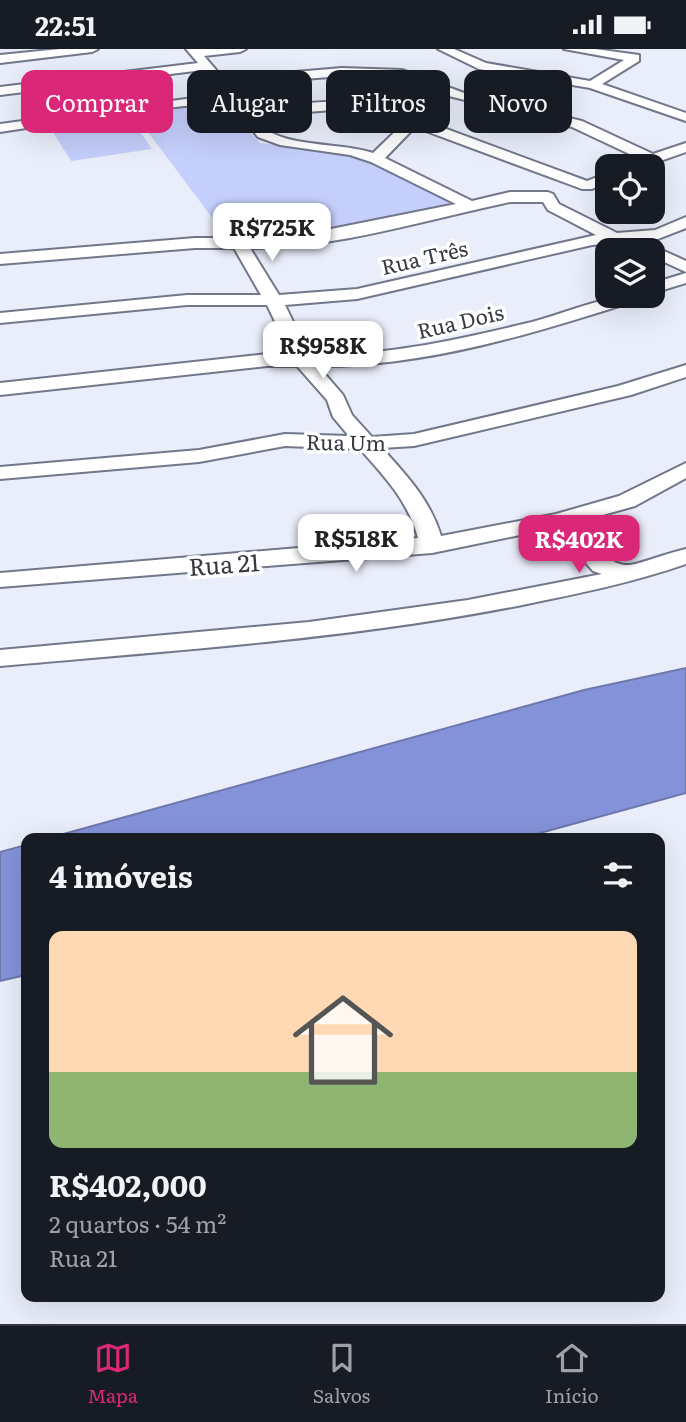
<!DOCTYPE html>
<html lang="pt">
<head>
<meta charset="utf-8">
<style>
  :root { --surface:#171b24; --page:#242831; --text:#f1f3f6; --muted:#9ea1a6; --line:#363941; --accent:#db2777 }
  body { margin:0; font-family:Literata,serif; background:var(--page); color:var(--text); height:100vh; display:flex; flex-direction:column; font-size:26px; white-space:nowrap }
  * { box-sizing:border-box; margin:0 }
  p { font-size:23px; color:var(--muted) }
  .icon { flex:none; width:38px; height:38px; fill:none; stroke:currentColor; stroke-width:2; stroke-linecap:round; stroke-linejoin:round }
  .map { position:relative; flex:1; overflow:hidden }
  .details { position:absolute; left:21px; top:784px; width:644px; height:469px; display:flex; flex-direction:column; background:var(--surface); border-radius:14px; box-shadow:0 7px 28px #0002 }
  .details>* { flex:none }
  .top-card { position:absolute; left:21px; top:21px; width:644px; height:63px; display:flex; gap:14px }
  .buttons { position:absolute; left:595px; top:105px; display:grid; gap:14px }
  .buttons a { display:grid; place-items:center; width:70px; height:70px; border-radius:14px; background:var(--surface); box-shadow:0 7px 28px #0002; font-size:35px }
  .price { position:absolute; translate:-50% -60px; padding:0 16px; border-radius:14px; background:#fff; color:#222; font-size:23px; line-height:46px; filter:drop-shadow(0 2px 4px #0008) }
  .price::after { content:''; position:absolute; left:50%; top:42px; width:21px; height:16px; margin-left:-10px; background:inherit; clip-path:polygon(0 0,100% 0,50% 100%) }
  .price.current { background:var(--accent); color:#fff }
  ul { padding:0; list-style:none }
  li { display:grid; align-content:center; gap:14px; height:371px; padding:0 28px }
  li+li { border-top:2px solid var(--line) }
  li span { display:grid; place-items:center; height:217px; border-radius:14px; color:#555 }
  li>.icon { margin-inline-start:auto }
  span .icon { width:126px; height:126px; fill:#fffc; stroke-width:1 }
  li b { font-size:30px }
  h2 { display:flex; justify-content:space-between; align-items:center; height:84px; padding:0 28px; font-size:30px }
  .pill { padding:0 24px; border-radius:14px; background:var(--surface); box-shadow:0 7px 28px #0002; font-size:24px; line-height:63px }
  .pill.current { background:var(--accent); color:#fff }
  .status { display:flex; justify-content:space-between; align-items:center; height:49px; padding:0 35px; background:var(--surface); direction:ltr }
  .status svg { height:19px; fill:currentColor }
  .menu { display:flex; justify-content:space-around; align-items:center; height:98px; border-top:2px solid var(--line); background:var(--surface); font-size:19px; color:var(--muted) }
  .menu a { display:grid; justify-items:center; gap:4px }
  .menu .current { color:var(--accent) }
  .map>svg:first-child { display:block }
  .green { fill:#c4cffb }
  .water { fill:#8492d9; stroke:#6e78ac; stroke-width:2 }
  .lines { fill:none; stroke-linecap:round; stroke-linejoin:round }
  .minor-casing { stroke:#72778a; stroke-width:4 }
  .minor { fill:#fff; fill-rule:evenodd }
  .labels { text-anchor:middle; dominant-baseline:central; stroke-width:7; stroke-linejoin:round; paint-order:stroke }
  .far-street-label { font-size:21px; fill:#393b44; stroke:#fff }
  .street-label { font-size:24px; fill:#393b44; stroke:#fff }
</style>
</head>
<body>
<div class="status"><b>22:51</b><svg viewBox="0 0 49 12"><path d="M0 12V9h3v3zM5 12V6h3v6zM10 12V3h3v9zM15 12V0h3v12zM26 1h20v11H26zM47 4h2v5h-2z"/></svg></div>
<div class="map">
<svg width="686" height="1275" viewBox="0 0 686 1275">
  <rect width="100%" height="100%" fill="#eaeefb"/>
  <g class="green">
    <path d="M223 54 260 94 347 104 401 126 454 155C379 174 306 190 228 190L133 63Z"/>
    <polygon points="127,64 152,100 71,112 47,74"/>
  </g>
  <g class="water">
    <polygon points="686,619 686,744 522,789 49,789 584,641"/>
    <polygon points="26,796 26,926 0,932 0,803"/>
  </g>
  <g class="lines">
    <g class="minor-casing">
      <g id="minor">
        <polygon points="60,0 98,0 92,3 0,14 0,6"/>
        <path d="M186 0H246L240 3 204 7 223 29 342 19 402 21 464 44 582 72 653 105 686 94V103L646 117H627L640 110 572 78 445 46 422 71 587 132 607 124V133L592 140H582L415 78 385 109 472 152 510 143H548L553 145 559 155 617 184 655 181 686 168V179L658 190 592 196 357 250 285 256 309 306C386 307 457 291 532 273 569 263 602 247 640 247L638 251C535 284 427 318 318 317L343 346 352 366 372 388 414 385 618 337 686 316V328L631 346 414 397 382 399C407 427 430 451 441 487L556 465 619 447 686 414V429L635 457 574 474C629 533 615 518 686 500V515C634 533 581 544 527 555 353 590 176 601 0 617V601L309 573 468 551 602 525 593 522 554 479 432 504 0 538V524L418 489C408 452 385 428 360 400L285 397 199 413 0 430V418L199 401 285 385 349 387 333 368 327 351 297 317H267L0 346V334L267 305 291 306 267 256H187L0 274V264L187 246H261L234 199H195L0 215V205L195 189H286L456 155 371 113 350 106 280 96 258 88 229 52 131 63 0 83V75L223 45 203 21 0 46V38L198 14ZM342 27 400 29 435 42 411 66C360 43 304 55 249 60L229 36ZM346 60 381 62 405 73 373 104C343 94 297 98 270 83 264 80 260 73 255 67ZM510 153H543L548 161 596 186 357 240 279 246 250 199C338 199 425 171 510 153Z"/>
        <polygon points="438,0 454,0 486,14 590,32 624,11 564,0 595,0 639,6 639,12 602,35 686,64 686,72 590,39 479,20"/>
        <polygon points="653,197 686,212 686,223 653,208 653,201 645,201"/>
        <polygon points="686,224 686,234 653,244 653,234"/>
      </g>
    </g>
    <use href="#minor" class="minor"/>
  </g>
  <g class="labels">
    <g class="far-street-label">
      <text transform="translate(424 207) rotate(-13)">Rua Três</text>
      <text transform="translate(460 271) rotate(-13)">Rua Dois</text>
      <text transform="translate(346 392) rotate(1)">Rua Um</text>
    </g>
    <g class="street-label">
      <text transform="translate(224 514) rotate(-4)">Rua 21</text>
    </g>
  </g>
</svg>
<div class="buttons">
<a><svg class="icon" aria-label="locate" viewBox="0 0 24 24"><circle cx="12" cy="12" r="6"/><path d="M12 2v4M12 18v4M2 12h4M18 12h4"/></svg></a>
<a><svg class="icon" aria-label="layers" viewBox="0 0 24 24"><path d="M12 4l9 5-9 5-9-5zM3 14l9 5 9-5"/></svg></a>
</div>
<b class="price" style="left:272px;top:214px">R$725K</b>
<b class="price" style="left:323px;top:332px">R$958K</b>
<b class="price" style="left:356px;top:525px">R$518K</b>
<b class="price current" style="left:579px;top:526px">R$402K</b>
<div class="top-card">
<a class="pill current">Comprar</a>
<a class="pill">Alugar</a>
<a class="pill">Filtros</a>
<a class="pill">Novo</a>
</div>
<section class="details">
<h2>4 imóveis<svg class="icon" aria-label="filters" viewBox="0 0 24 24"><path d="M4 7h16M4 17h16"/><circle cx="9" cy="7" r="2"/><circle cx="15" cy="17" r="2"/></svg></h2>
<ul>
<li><span style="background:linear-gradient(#ffd9b3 65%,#8fb573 0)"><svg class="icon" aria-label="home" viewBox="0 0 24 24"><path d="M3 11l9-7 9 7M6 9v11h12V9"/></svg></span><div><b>R$402,000</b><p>2 quartos · 54 m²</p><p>Rua 21</p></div></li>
</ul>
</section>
</div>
<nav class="menu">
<a class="current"><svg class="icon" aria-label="map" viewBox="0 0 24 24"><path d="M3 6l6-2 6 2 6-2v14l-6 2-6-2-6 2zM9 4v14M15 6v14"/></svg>Mapa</a>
<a><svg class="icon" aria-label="saved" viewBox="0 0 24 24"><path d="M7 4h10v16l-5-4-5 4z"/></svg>Salvos</a>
<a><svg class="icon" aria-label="home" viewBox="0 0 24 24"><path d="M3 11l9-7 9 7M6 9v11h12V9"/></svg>Início</a>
</nav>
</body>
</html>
